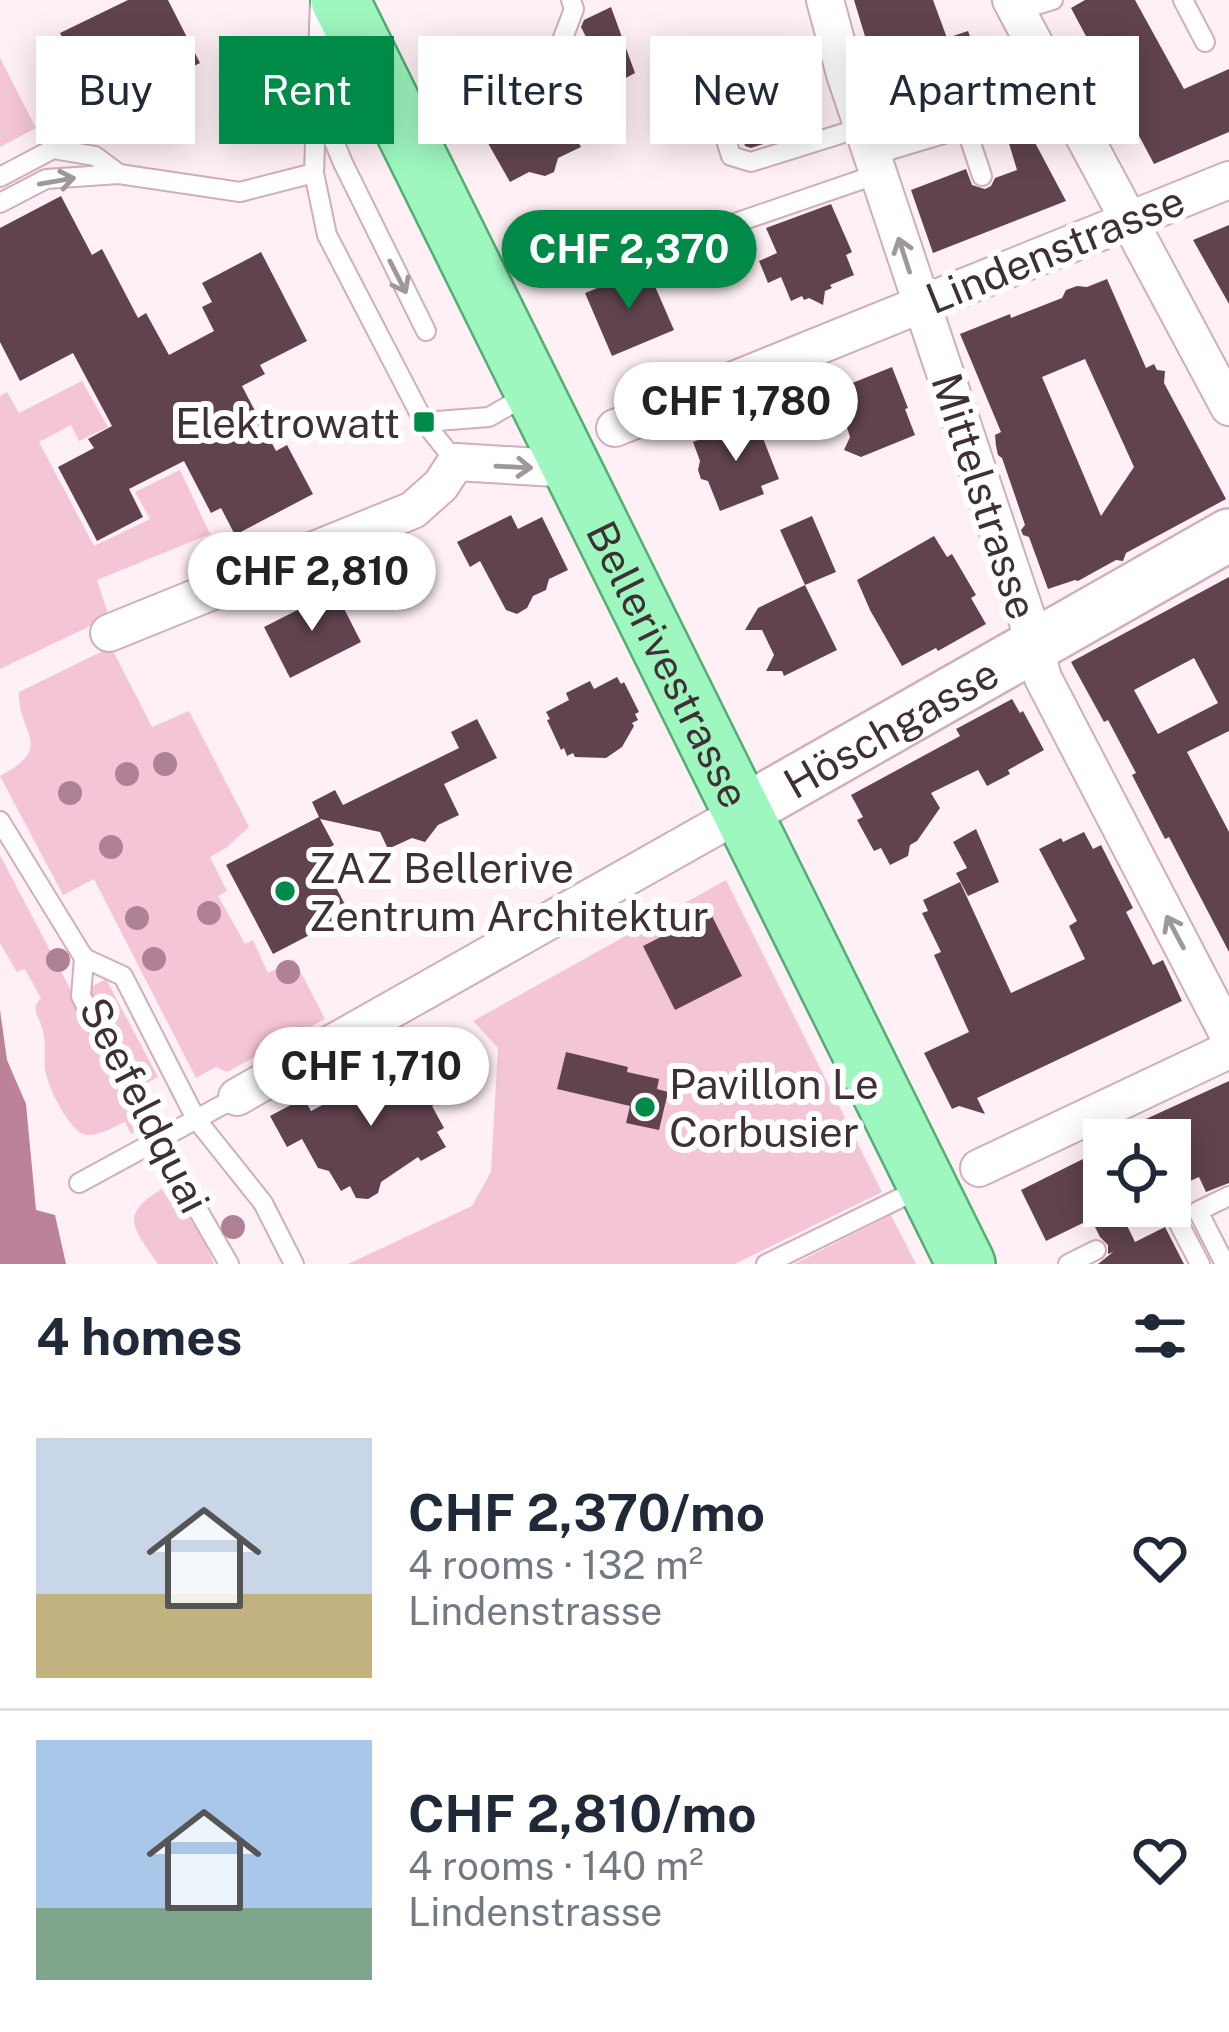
<!DOCTYPE html>
<html lang="en">
<head>
<meta charset="utf-8">
<style>
  :root { --surface:#fff; --page:#f6f6f7; --text:#1f2937; --muted:#747a83; --line:#e0e1e3; --accent:#008a47 }
  body { margin:0; font-family:"Public Sans",sans-serif; background:var(--page); color:var(--text); height:100vh; display:flex; flex-direction:column; font-size:45px; white-space:nowrap }
  * { box-sizing:border-box; margin:0 }
  p { font-size:39px; color:var(--muted) }
  .icon { flex:none; width:66px; height:66px; fill:none; stroke:currentColor; stroke-width:2; stroke-linecap:round; stroke-linejoin:round }
  .map { position:relative; height:1264px; overflow:hidden }
  .sheet { display:flex; flex-direction:column; background:var(--surface); flex:1 }
  .sheet>* { flex:none }
  .guide { position:absolute; left:36px; top:36px; width:1158px; height:108px; display:flex; gap:24px }
  .tools { position:absolute; left:1083px; top:1119px; display:grid; gap:24px }
  .tools a { display:grid; place-items:center; width:108px; height:108px; border-radius:0px; background:var(--surface); box-shadow:0 6px 30px #0003; font-size:60px }
  .price { position:absolute; translate:-50% -102px; padding:0 27px; border-radius:42px; background:#fff; color:#222; font-size:39px; line-height:78px; filter:drop-shadow(0 3px 6px #0008) }
  .price::after { content:''; position:absolute; left:50%; top:72px; width:36px; height:27px; margin-left:-18px; background:inherit; clip-path:polygon(0 0,100% 0,50% 100%) }
  .price.on { background:var(--accent); color:#fff }
  ul { padding:0; list-style:none }
  li { display:flex; align-items:center; gap:36px; height:300px; padding:0 36px }
  li+li { border-top:3px solid var(--line) }
  li span { display:grid; place-items:center; flex:none; width:336px; height:240px; border-radius:0px; color:#555 }
  li>.icon { margin-inline-start:auto }
  span .icon { width:144px; height:144px; fill:#fffc; stroke-width:1 }
  li b { font-size:51px }
  h2 { display:flex; justify-content:space-between; align-items:center; height:144px; padding:0 36px; font-size:51px }
  .pill { padding:0 42px; border-radius:0px; background:var(--surface); box-shadow:0 6px 30px #0003; font-size:42px; line-height:108px }
  .pill.on { background:var(--accent); color:#fff }
  .map>svg:first-child { display:block }
  .green { fill:#f4c5d7 }
  .water { fill:#bb8299 }
  .building { fill:#60434f; fill-rule:evenodd }
  .lines { fill:none; stroke-linecap:round; stroke-linejoin:round }
  .service-casing { stroke:#d1aebb; stroke-width:22 }
  .minor-casing { stroke:#d1aebb; stroke-width:40 }
  .secondary-casing { stroke:#d1aebb; stroke-width:56 }
  .primary-casing { stroke:#53ad74; stroke-width:62 }
  .service { stroke:#fff; stroke-width:18 }
  .minor { stroke:#fff; stroke-width:36 }
  .secondary { stroke:#fff; stroke-width:51 }
  .primary { stroke:#9ef7bf; stroke-width:57 }
  .tree { fill:#ae8196 }
  .oneway { stroke:#9e989a }
  .poi-dot { fill:#008a47; stroke:#fff; stroke-width:4.5 }
  .labels { text-anchor:middle; dominant-baseline:central; stroke-width:12; stroke-linejoin:round; paint-order:stroke }
  .street-label { font-size:42px; fill:#3e3036; stroke:#fff }
  .poi-label { font-size:42px; fill:#3e3036; stroke:#fff; text-anchor:start }
</style>
</head>
<body>
<div class="map">
<svg width="1229" height="1264" viewBox="0 0 1229 1264">
  <rect width="100%" height="100%" fill="#fff0f5"/>
  <g class="green">
    <polygon points="0,58 36,128 0,147"/>
    <polygon points="82,381 108,427 79,441 71,425 39,442 94,546 150,519 135,492 180,470 210,534 97,580 109,617 0,669 0,396 7,392 19,413"/>
    <path d="M111 647 152 727 189 711 249 827 226 848 210 857 227 891 218 896 245 944 253 940 268 973 294 959 325 1019 227 1072 216 1067 196 1078 94 879 63 895 0 776C57 746 17 733 19 692Z"/>
    <path d="M0 855 143 1128 131 1134 125 1122C113 1127 93 1140 81 1133 67 1125 46 1084 45 1068 44 1056 46 1043 43 1031 40 1016 29 1011 41 998L25 969 17 972 0 943Z"/>
    <polygon points="726,880 882,1192 735,1264 348,1264 472,1206 491,1172 498,1048 473,1021"/>
    <polygon points="106,979 158,1077 139,1087 87,989"/>
    <path d="M162 1189 166 1196 174 1193 205 1243 214 1264H158C135 1229 117 1216 162 1189Z"/>
    <polygon points="891,1215 916,1264 794,1264"/>
  </g>
  <polygon class="water" points="0,1010 7,1060 26,1104 36,1210 55,1215 66,1264 0,1264"/>
  <g class="building">
    <polygon points="128,0 168,0 200,63 100,113 60,33"/>
    <polygon points="854,0 933,0 947,38 968,31 974,47 978,46 988,80 888,112"/>
    <polygon points="1085,0 1135,0 1184,89 1229,69 1229,132 1154,164 1071,8"/>
    <polygon points="611,7 635,73 611,86 581,27 584,20"/>
    <polygon points="801,76 814,128 751,148 745,146 733,102 761,95 759,87"/>
    <polygon points="562,95 575,122 569,125 581,147 558,158 554,172 545,176 529,172 510,182 485,138 504,129 500,120 530,105 533,110"/>
    <polygon points="1023,120 1066,201 933,253 911,190 966,169 972,185 985,189 991,186 995,178 1017,170 1004,127"/>
    <polygon points="61,196 92,255 102,249 138,318 146,313 169,355 214,331 202,307 212,302 202,283 261,252 307,341 260,365 265,374 242,386 276,451 287,445 313,494 235,535 221,508 211,513 184,461 129,489 143,517 97,541 58,467 94,448 88,439 112,426 73,353 20,381 0,342 0,228"/>
    <polygon points="831,204 852,252 846,255 854,275 830,285 832,288 825,291 823,305 809,298 804,300 802,296 791,301 781,277 768,283 759,261 777,253 766,228"/>
    <polygon points="1229,225 1229,304 1193,240"/>
    <polygon points="647,268 674,330 612,356 585,293"/>
    <path d="M1107 279 1146 368 1154 364 1157 370 1165 371 1164 383 1226 499 1126 553 1123 561 1116 560 1078 581 1075 580 1048 589 1029 537 1023 535 1021 530 1025 525 1002 458 998 455 996 446 995 435 1001 432 960 334 1010 314 1011 318 1062 298 1066 290 1077 286 1087 287ZM1085 359 1134 467 1101 516 1042 377Z"/>
    <polygon points="892,367 908,408 905,409 915,435 861,457 844,450 850,437 835,390"/>
    <polygon points="755,418 779,479 761,486 764,494 720,511 708,481 701,479 698,470 700,461 693,442"/>
    <polygon points="511,515 518,529 542,517 568,570 549,579 546,590 533,596 527,608 517,614 506,610 480,561 470,567 457,542"/>
    <polygon points="812,516 836,572 805,585 780,530"/>
    <polygon points="934,536 947,557 952,554 976,595 971,598 986,624 938,651 936,648 902,666 870,610 857,580"/>
    <path d="M1229 577V731L1187 752 1229 832V952L1169 837 1165 839 1132 775 1136 773 1108 720 1104 722 1071 662ZM1194 658 1218 703 1158 734 1134 690Z"/>
    <polygon points="805,585 837,650 784,676 782,671 766,671 774,655 762,630 745,630 758,608"/>
    <polygon points="335,591 361,642 290,678 264,627"/>
    <polygon points="617,677 621,684 624,682 639,712 635,714 638,720 632,723 634,726 622,747 606,758 575,757 573,753 567,756 564,748 561,750 547,720 550,719 546,712 569,700 566,693 590,681 594,689"/>
    <polygon points="1012,699 1020,713 1023,711 1044,750 1008,770 1010,774 987,786 978,770 931,793 940,808 917,841 910,845 908,856 890,865 881,848 874,851 857,820 863,817 851,795 960,736 956,729"/>
    <polygon points="477,719 497,758 444,784 459,815 438,825 425,842 412,838 388,849 380,832 320,819 334,845 318,853 350,914 273,954 226,865 319,817 312,802 335,790 343,805 459,748 451,732"/>
    <polygon points="976,829 999,882 968,896 956,873 967,868 953,842"/>
    <polygon points="1084,832 1093,849 1101,845 1133,908 1126,912 1153,965 1163,960 1182,1001 977,1098 985,1114 959,1106 952,1109 924,1053 969,1032 934,955 941,952 922,913 928,911 923,900 960,882 1011,993 1085,959 1069,926 1077,921 1039,849 1061,838 1063,842"/>
    <polygon points="710,912 742,976 675,1010 643,946"/>
    <polygon points="566,1052 628,1067 627,1072 659,1079 657,1089 668,1092 659,1130 626,1123 630,1106 557,1089"/>
    <polygon points="434,1057 448,1082 435,1090 442,1101 432,1106 444,1128 437,1132 446,1147 421,1161 418,1157 381,1182 378,1193 368,1199 356,1198 350,1186 341,1191 329,1171 318,1168 302,1139 287,1147 270,1116 304,1098 311,1111 328,1102 337,1104 377,1081 380,1086"/>
    <polygon points="1229,1081 1229,1183 1206,1192 1199,1177 1170,1190 1170,1140 1100,1140"/>
    <polygon points="1089,1156 1104,1188 1104,1206 1113,1206 1114,1209 1118,1207 1135,1242 1165,1227 1184,1264 1098,1264 1113,1252 1108,1254 1108,1245 1100,1237 1091,1219 1046,1241 1021,1190"/>
  </g>
  <g class="lines">
    <g class="service-casing">
      <g id="service">
        <polyline points="320,0 314,173 327,235 424,422 456,462"/>
        <polyline points="1183,0 1205,42"/>
        <polyline points="1017,11 1053,0"/>
        <polyline points="319,105 343,163 426,331"/>
        <polyline points="719,117 731,156 751,162 863,127"/>
        <polyline points="966,128 982,176"/>
        <polyline points="413,135 558,51 574,9 571,0"/>
        <path d="M872 156C937 134 997 124 1056 86"/>
        <polyline points="0,177 53,149 95,156 119,174"/>
        <polyline points="0,203 46,179 119,174 240,192 314,173"/>
        <polyline points="703,234 878,174"/>
        <polyline points="424,422 489,417 527,395"/>
        <polyline points="0,821 84,958 81,996 157,1139 229,1264"/>
        <polyline points="84,958 123,976 196,1119 263,1203 294,1264"/>
        <polyline points="79,1183 237,1097"/>
        <polyline points="1176,1218 1200,1264"/>
        <polyline points="766,1264 923,1187"/>
        <polyline points="1068,1264 1096,1250"/>
        <polyline points="1225,1264 1198,1211 1229,1196"/>
      </g>
    </g>
    <g class="minor-casing">
      <g id="minor">
        <polyline points="825,0 845,74 1026,615 1043,678 1229,1036"/>
        <polyline points="1011,0 1229,407"/>
        <polyline points="615,428 1229,180"/>
        <polyline points="109,633 413,510 441,485 456,462 573,469"/>
        <polyline points="237,1097 742,812"/>
        <polyline points="979,1168 1229,1050"/>
      </g>
    </g>
    <g class="secondary-casing">
      <g id="secondary">
        <path id="s1" d="M742 812 1229 535"/>
      </g>
    </g>
    <g class="primary-casing">
      <g id="primary">
        <path id="s2" d="M340 0 966 1264"/>
      </g>
    </g>
    <use href="#service" class="service"/>
    <use href="#minor" class="minor"/>
    <use href="#secondary" class="secondary"/>
    <use href="#primary" class="primary"/>
  </g>
  <g class="tree">
    <circle cx="165" cy="764" r="12"/>
    <circle cx="127" cy="774" r="12"/>
    <circle cx="70" cy="793" r="12"/>
    <circle cx="111" cy="847" r="12"/>
    <circle cx="209" cy="913" r="12"/>
    <circle cx="137" cy="918" r="12"/>
    <circle cx="154" cy="959" r="12"/>
    <circle cx="58" cy="960" r="12"/>
    <circle cx="288" cy="972" r="12"/>
    <circle cx="233" cy="1227" r="12"/>
  </g>
  <defs><path id="oneway-shaft" d="M-6 0H5M1.5-3L5.5 0L1.5 3" fill="none" stroke-width="1.6" stroke-linecap="round" stroke-linejoin="round" transform="scale(3)"/></defs>
  <g class="oneway">
    <use href="#oneway-shaft" transform="translate(57 181) rotate(-10)"/>
    <use href="#oneway-shaft" transform="translate(904 255) rotate(-108)"/>
    <use href="#oneway-shaft" transform="translate(398 277) rotate(63)"/>
    <use href="#oneway-shaft" transform="translate(514 467) rotate(3)"/>
    <use href="#oneway-shaft" transform="translate(1175 932) rotate(-118)"/>
  </g>
  <g class="poi-dot">
    <rect x="412" y="410" width="24" height="24" rx="6"/>
    <circle cx="285" cy="891" r="12"/>
    <circle cx="645" cy="1107" r="12"/>
  </g>
  <g class="labels">
    <g class="street-label">
      <text transform="translate(1055 249) rotate(-22)">Lindenstrasse</text>
      <text transform="translate(985 496) rotate(72)">Mittelstrasse</text>
      <text stroke="none"><textPath href="#s2" startOffset="741">Bellerivestrasse</textPath></text>
      <text stroke="none"><textPath href="#s1" startOffset="171">Höschgasse</textPath></text>
      <text transform="translate(145 1105) rotate(63)">Seefeldquai</text>
    </g>
    <g class="poi-label">
      <text x="400" y="422" text-anchor="end">Elektrowatt</text>
      <text x="309" y="867">ZAZ Bellerive<tspan x="309" dy="48">Zentrum Architektur</tspan></text>
      <text x="669" y="1083">Pavillon Le<tspan x="669" dy="48">Corbusier</tspan></text>
    </g>
  </g>
</svg>
<div class="tools">
<a><svg class="icon" aria-label="locate" viewBox="0 0 24 24"><circle cx="12" cy="12" r="6"/><path d="M12 2v4M12 18v4M2 12h4M18 12h4"/></svg></a>
</div>
<b class="price on" style="left:629px;top:312px">CHF 2,370</b>
<b class="price" style="left:736px;top:464px">CHF 1,780</b>
<b class="price" style="left:312px;top:634px">CHF 2,810</b>
<b class="price" style="left:371px;top:1129px">CHF 1,710</b>
<div class="guide">
<a class="pill">Buy</a>
<a class="pill on">Rent</a>
<a class="pill">Filters</a>
<a class="pill">New</a>
<a class="pill">Apartment</a>
</div>
</div>
<section class="sheet">
<h2>4 homes<svg class="icon" aria-label="filters" viewBox="0 0 24 24"><path d="M4 7h16M4 17h16"/><circle cx="9" cy="7" r="2"/><circle cx="15" cy="17" r="2"/></svg></h2>
<ul>
<li><span style="background:linear-gradient(#c9d6e8 65%,#c2b280 0)"><svg class="icon" aria-label="home" viewBox="0 0 24 24"><path d="M3 11l9-7 9 7M6 9v11h12V9"/></svg></span><div><b>CHF 2,370/mo</b><p>4 rooms · 132 m²</p><p>Lindenstrasse</p></div><svg class="icon" aria-label="heart" viewBox="0 0 24 24"><path d="M12 20l-8-8c-3-5 5-10 8-4 3-6 11-1 8 4z"/></svg></li>
<li><span style="background:linear-gradient(#a9c7e8 70%,#7fa58c 0)"><svg class="icon" aria-label="home" viewBox="0 0 24 24"><path d="M3 11l9-7 9 7M6 9v11h12V9"/></svg></span><div><b>CHF 2,810/mo</b><p>4 rooms · 140 m²</p><p>Lindenstrasse</p></div><svg class="icon" aria-label="heart" viewBox="0 0 24 24"><path d="M12 20l-8-8c-3-5 5-10 8-4 3-6 11-1 8 4z"/></svg></li>
</ul>
</section>
</body>
</html>
